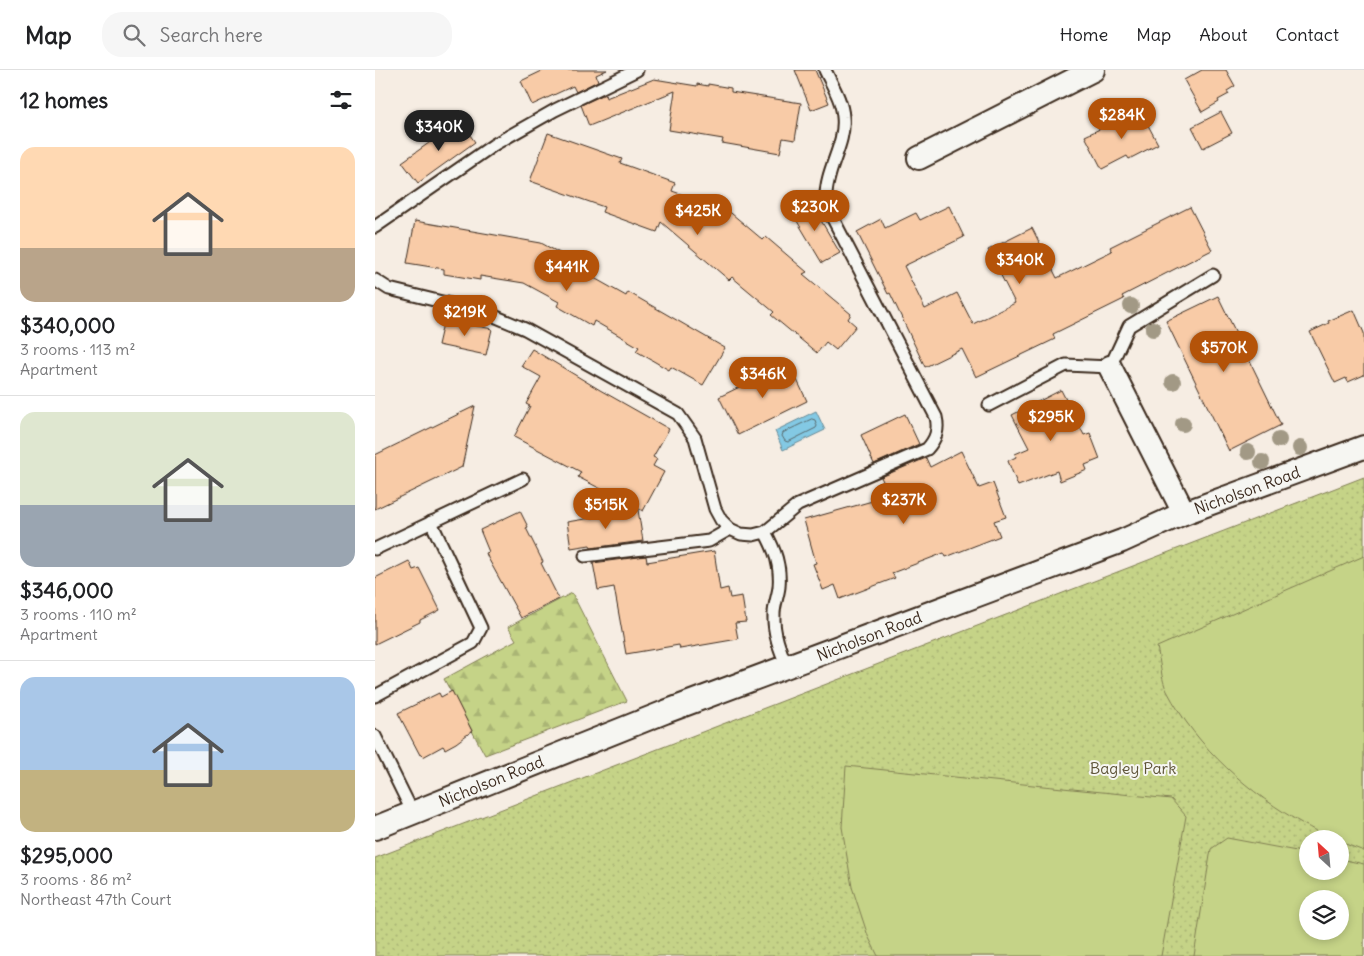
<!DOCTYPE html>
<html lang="en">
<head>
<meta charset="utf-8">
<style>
  :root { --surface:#fff; --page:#f6f6f6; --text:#202124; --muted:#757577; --line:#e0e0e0; --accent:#b45309 }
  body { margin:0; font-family:Delius,sans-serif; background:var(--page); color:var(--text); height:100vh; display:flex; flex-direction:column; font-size:19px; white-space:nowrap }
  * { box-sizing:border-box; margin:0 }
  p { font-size:16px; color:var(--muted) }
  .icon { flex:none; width:28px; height:28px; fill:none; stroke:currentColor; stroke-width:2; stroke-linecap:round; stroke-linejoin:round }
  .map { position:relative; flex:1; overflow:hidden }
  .side { display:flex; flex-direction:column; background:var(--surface); width:375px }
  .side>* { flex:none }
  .needle { width:32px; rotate:334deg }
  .buttons { position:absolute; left:924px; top:760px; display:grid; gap:10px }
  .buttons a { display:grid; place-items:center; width:50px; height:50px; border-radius:50%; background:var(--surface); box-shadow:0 2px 8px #0003; font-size:25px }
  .price { position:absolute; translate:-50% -42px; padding:0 11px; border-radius:18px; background:var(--accent); color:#fff; font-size:16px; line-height:32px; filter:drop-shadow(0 1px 2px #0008) }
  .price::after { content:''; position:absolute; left:50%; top:30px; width:15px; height:11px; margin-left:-8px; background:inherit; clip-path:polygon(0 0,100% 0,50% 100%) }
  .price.on { background:#222; color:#fff }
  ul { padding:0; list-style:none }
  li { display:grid; align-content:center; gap:10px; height:265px; padding:0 20px }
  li+li { border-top:1px solid var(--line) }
  li span { display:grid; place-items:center; height:155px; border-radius:15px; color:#555 }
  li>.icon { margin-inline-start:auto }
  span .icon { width:90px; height:90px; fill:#fffc; stroke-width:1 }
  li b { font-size:21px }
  h2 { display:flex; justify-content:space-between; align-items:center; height:60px; padding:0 20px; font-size:21px }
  header { display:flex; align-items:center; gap:30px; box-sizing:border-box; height:70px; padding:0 25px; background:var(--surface); border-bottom:1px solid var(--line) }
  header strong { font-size:24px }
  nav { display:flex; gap:28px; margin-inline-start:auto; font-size:18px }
  .search { width:350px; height:45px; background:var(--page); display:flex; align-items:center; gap:12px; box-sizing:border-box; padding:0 18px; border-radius:20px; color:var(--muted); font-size:19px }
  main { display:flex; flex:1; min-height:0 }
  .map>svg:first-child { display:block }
  .forest { fill:url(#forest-firs); stroke:#807e52 }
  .park { fill:url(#park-dots); stroke:#807e52; fill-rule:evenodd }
  .pitch { fill:#c5d387; stroke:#807e52; fill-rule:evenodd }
  .water { fill:#83c9e4; stroke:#668995 }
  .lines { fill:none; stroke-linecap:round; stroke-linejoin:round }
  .shore { stroke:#586a6d; stroke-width:1 }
  .building { fill:#f8cba7; stroke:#3b2a1e }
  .service-casing { stroke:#3b2a1e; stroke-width:15 }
  .minor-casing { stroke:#3b2a1e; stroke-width:26 }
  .service { stroke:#f6f6f2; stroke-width:11 }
  .minor { stroke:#f6f6f2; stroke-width:22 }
  .tree { fill:#a29985 }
  .labels { text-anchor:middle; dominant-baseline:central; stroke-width:4; stroke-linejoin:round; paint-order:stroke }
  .street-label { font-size:16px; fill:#3b2a1e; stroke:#f6f6f2 }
  .park-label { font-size:16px; fill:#5e5438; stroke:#f6f6f2 }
</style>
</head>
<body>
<header>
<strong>Map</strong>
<div class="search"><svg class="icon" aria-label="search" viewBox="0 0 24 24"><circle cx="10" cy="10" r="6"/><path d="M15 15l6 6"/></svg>Search here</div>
<nav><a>Home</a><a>Map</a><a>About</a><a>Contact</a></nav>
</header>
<main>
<section class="side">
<h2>12 homes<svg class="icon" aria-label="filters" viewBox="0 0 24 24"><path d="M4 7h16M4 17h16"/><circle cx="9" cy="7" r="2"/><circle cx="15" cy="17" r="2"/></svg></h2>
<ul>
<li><span style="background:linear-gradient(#ffd9b3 65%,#b9a48a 0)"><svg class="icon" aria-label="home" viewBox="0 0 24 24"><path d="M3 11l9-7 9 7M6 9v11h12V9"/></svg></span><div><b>$340,000</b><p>3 rooms · 113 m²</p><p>Apartment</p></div></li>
<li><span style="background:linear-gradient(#dfe7d0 60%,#9aa5b1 0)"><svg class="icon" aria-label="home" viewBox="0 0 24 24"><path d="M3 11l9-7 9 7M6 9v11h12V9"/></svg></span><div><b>$346,000</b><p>3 rooms · 110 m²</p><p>Apartment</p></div></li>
<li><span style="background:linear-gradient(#a9c7e8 60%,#c2b280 0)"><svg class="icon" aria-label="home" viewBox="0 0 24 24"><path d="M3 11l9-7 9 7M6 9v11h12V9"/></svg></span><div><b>$295,000</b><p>3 rooms · 86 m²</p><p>Northeast 47th Court</p></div></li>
</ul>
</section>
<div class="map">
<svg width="989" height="886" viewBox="0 0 989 886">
  <defs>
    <pattern id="forest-firs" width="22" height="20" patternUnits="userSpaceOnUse" patternTransform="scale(1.25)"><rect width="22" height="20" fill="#c5d387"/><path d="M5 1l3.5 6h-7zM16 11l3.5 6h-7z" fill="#aab574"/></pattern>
    <pattern id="park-dots" width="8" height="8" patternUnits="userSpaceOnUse" patternTransform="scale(1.25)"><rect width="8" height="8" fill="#c5d387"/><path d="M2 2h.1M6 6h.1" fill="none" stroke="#aab574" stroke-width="1.8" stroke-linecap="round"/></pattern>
  </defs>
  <rect width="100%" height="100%" fill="#f6ede3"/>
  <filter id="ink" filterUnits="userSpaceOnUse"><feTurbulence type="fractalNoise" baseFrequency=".02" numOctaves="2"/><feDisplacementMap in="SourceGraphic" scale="10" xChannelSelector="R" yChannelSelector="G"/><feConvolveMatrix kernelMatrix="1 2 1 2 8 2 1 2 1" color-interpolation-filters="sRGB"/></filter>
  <g filter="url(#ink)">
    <polygon class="forest" points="197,523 252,631 110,685 69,609 141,570 133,557"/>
    <path class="park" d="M989 407V886H0V788ZM932 769H965V801H932ZM932 829H965V861H932Z"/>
    <g class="pitch">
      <path d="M989 486V781L965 772V769C952 769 942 761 930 755 875 724 822 678 792 621 786 610 785 589 782 577Z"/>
      <polygon points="471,696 796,729 811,746 786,886 503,886 493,866 477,817 467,757"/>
      <path d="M852 768 932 783V801H965V789L989 794V886H819L836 779ZM932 829H965V861H932Z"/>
    </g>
    <polygon class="water" points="441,341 450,360 408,380 400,361"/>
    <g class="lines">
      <polygon class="shore" points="437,349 440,350 442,356 441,358 413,372 410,371 407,366 408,363"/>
    </g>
    <g class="building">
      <polygon points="169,0 232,0 221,5 223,11 201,22 198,16 157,35 146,11"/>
      <polygon points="420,0 440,0 454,33 436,40"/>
      <polygon points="827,0 851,0 860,16 852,21 854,24 843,30 844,32 827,42 809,10"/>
      <polygon points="279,9 322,16 322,14 333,16 333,14 356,18 356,22 426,33 420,70 408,68 405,83 347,73 348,69 294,60 300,21 214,56 206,35 230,24 231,28"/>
      <polygon points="765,40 783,74 754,89 752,86 727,99 710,66"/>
      <polygon points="846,42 857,63 828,78 817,57"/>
      <polygon points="85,51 100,72 43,113 27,92"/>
      <polygon points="173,63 247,89 245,93 300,113 297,121 331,133 338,140 344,133 388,170 391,167 432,202 428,204 476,244 473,249 481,256 461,280 451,272 442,283 396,245 399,242 357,207 354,210 286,152 282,162 227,142 229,137 155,111"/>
      <polygon points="434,130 465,183 447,193 416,141"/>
      <polygon points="574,136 589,167 529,196 550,239 582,223 598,254 640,233 613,180 657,158 682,208 737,181 735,177 815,137 837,180 747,226 749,229 678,264 680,269 601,307 587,279 550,297 515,223 513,224 482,162 506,149 510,158 541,143 545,150"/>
      <polygon points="40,151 166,173 207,195 205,200 251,226 253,222 350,278 328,315 296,297 294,300 261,281 264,277 219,251 217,256 182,236 184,232 149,213 105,206 105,210 69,204 69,199 32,193"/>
      <polygon points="843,226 906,355 854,381 791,251"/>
      <polygon points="979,240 989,263 989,305 973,312 971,308 960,313 935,262 954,253 953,251"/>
      <polygon points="69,249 117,259 111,285 63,275"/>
      <polygon points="157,279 225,320 294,359 278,387 282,389 278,396 289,402 268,441 203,407 206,402 139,367 155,336 151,334 166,307 146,296"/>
      <polygon points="414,293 432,331 363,365 344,327"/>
      <polygon points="686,320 709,365 715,363 725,389 710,395 712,400 685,411 682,401 643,416 633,391 641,387 640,384 654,378 637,345"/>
      <polygon points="100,336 87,397 0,439 0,385"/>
      <polygon points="530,344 544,374 499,394 486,365"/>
      <polygon points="586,381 604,418 618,413 631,447 619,451 625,466 571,487 569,483 517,503 520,508 465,529 460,515 448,520 438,494 441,493 429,450 501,430 498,425 511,418 506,407 551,388 555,397"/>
      <polygon points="263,440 268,471 216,478 215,475 196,478 192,452"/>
      <polygon points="145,441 153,457 151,458 168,492 166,493 184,529 146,548 113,488 111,483 114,482 105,460"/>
      <polygon points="339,481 345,520 353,518 355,528 367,526 371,552 360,553 363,569 305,579 304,575 251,584 239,517 223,520 218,493 271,486 272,492"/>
      <polygon points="34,491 38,500 44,498 65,540 45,550 45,552 0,574 0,508"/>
      <polygon points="77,621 97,661 81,673 70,679 68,676 48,687 47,684 45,685 23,643 64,623 66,627"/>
    </g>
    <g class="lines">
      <g class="service-casing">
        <g id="service">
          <polyline points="0,157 120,74 180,40 262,0"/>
          <path d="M0 210 14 219 112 243 150 259 303 344 320 368 340 439 346 450 355 459 366 464 378 465 390 462 423 435 552 379C561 369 564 360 561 347L454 141C453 136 451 130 451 126 451 99 471 74 468 47 467 30 457 15 450 0"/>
          <polyline points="614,335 691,295 735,297 754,256 838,205"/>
          <path d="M390 462C400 480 406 496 404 517 403 526 399 535 399 544 398 563 405 580 412 597"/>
          <polyline points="0,479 148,409"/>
          <polyline points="210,486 334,471 355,459"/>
          <polyline points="0,626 98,573 106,558 56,452"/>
          <polyline points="0,666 38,743"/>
        </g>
      </g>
      <g class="minor-casing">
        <g id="minor">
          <polyline points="544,88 718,0"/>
          <polyline points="735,297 809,443"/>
          <polyline points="0,758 290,642 747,471 809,443 989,377"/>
        </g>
      </g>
      <use href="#service" class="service"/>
      <use href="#minor" class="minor"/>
    </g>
    <g class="tree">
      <circle cx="756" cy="236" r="8"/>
      <circle cx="778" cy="259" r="8"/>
      <circle cx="798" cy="312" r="8"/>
      <circle cx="808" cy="354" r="8"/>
      <circle cx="904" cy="370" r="8"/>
      <circle cx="925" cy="378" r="8"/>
      <circle cx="873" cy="382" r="8"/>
      <circle cx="887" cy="392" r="8"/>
    </g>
  </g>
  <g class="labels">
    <g class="street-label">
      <text transform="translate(872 420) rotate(-20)">Nicholson Road</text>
      <text transform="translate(494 566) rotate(-21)">Nicholson Road</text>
      <text transform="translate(116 711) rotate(-22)">Nicholson Road</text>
    </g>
    <g class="park-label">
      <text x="758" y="698">Bagley Park</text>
    </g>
  </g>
</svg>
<div class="buttons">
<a><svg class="needle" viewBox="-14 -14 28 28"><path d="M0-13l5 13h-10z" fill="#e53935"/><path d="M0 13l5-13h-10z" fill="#757577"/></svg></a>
<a><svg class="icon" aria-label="layers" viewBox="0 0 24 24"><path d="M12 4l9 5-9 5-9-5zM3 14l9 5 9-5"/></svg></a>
</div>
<b class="price" style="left:747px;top:70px">$284K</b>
<b class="price on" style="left:64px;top:82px">$340K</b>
<b class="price" style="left:440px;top:162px">$230K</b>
<b class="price" style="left:323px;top:166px">$425K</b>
<b class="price" style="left:645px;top:215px">$340K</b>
<b class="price" style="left:192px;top:222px">$441K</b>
<b class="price" style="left:90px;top:267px">$219K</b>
<b class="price" style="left:849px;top:303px">$570K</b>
<b class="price" style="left:388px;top:329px">$346K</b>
<b class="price" style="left:676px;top:372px">$295K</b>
<b class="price" style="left:529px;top:455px">$237K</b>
<b class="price" style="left:231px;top:460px">$515K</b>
</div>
</main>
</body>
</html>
